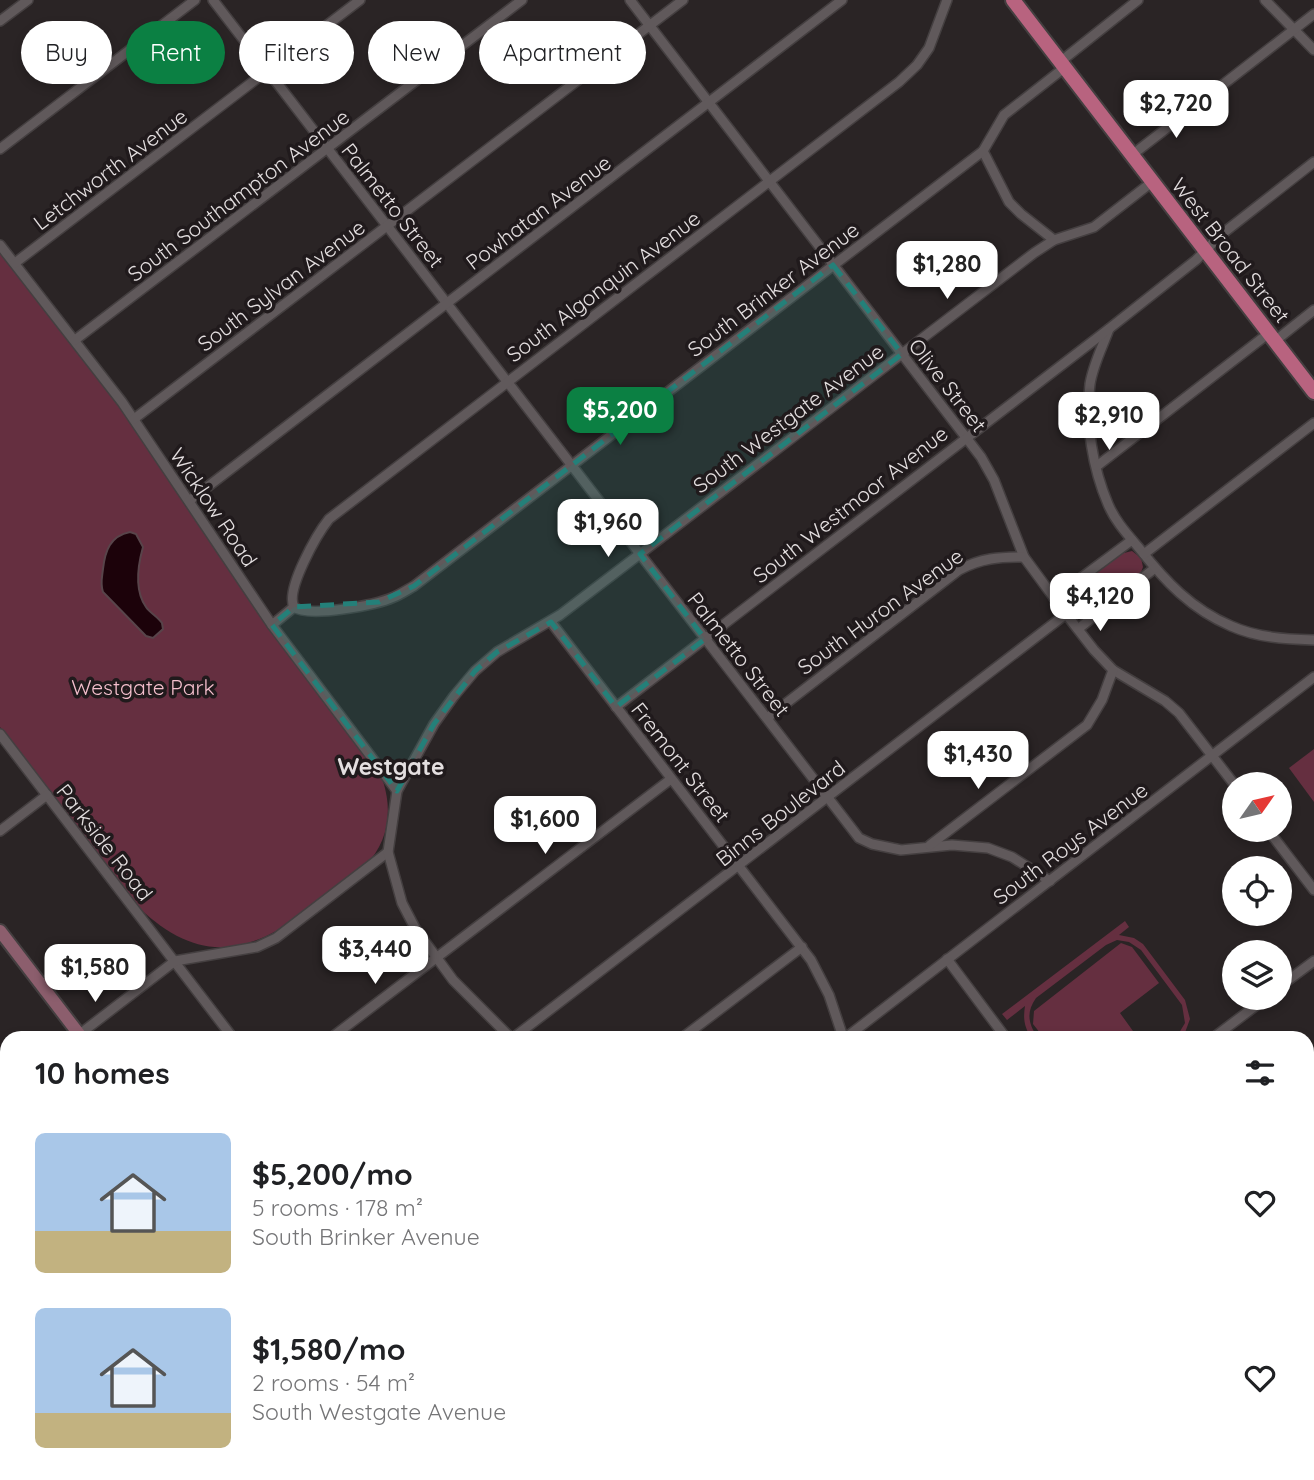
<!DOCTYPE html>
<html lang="en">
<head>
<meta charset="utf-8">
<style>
  :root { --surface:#fff; --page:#f6f6f6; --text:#202124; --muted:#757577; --accent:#0b8043 }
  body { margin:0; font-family:Quicksand,sans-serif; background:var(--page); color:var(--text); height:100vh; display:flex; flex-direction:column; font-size:26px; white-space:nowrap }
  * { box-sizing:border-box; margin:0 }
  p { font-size:23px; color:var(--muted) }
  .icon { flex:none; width:38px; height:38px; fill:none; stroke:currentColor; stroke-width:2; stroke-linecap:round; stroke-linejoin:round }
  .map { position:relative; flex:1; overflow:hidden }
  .sheet { position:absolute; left:0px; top:1031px; width:1314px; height:450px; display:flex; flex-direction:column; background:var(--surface); border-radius:21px 21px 0 0; box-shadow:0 4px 10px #0003 }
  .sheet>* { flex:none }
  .hud { position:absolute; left:21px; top:21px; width:700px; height:63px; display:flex; gap:14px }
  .needle { width:46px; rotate:56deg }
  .buttons { position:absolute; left:1222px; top:772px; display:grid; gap:14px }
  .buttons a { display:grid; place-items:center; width:70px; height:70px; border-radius:50%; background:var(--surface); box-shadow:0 4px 10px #0003; font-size:35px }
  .price { position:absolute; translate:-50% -60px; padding:0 16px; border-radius:14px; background:#fff; color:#222; font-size:23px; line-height:46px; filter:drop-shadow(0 2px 4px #0008) }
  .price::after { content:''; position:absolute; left:50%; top:42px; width:21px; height:16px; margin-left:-10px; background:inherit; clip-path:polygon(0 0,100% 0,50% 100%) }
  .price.active { background:var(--accent); color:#fff }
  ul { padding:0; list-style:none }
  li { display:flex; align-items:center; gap:21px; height:175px; padding:0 35px }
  li span { display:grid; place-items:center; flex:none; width:196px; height:140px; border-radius:10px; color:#555 }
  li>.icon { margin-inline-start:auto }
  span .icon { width:84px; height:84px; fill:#fffc; stroke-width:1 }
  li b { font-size:30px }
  h2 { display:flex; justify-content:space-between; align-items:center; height:84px; padding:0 35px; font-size:30px }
  .chip { padding:0 24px; border-radius:32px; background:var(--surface); box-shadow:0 4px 10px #0003; font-size:24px; line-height:63px }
  .chip.active { background:var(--accent); color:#fff }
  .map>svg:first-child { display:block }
  .green { fill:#652f40 }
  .water { fill:#1c020a; stroke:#58444a; stroke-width:2 }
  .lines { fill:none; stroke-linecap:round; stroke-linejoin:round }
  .minor-casing { stroke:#443f40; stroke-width:12 }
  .secondary-casing { stroke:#443f40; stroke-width:16 }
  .primary-casing { stroke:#443f40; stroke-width:18 }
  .minor { stroke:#60595b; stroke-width:9 }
  .secondary { stroke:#8c5e6d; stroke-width:12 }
  .primary { stroke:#b8637f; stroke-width:14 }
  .marked { fill:#248079; fill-opacity:0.2; stroke:#248079; stroke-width:5; stroke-dasharray:14 9; stroke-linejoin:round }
  .labels { text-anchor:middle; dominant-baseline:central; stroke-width:7; stroke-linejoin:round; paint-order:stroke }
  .street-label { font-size:21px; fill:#e4dfe0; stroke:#201a1c }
  .park-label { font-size:21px; fill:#f5bfcd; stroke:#201a1c }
  .neighbourhood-label { font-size:23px; font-weight:bold; fill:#e4dfe0; stroke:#201a1c }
</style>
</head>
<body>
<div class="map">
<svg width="1314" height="1480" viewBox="0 0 1314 1480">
  <rect width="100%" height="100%" fill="#2a2425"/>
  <g class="green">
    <path d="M0 251 120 404 383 781C393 813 388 842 365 866L276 931C220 962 178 946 135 904L0 727Z"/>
    <polygon points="1132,551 1141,558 1143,567 1140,575 1092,612 1087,614 1076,611 1070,601 1073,590 1120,554"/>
    <polygon points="1314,749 1314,802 1289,768"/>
    <path d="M1125 921 1129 927 1119 935 1134 938 1143 944 1185 1000 1190 1019 1183 1038H1176L1185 1023 1182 1005 1141 950 1129 942 1117 940 1106 945 1036 998C1026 1012 1028 1024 1038 1038H1032C1024 1028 1023 1018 1025 1006L1007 1020 1002 1014Z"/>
    <polygon points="1121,943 1132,947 1159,983 1120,1013 1138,1038 1044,1038 1033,1024 1034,1011"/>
    <polygon points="429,1474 515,1474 506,1480 434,1480"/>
    <polygon points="529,1474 621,1474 612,1480 534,1480"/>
  </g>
  <path class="water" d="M130 532 136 534 143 547C138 565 134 590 146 607 150 613 157 616 162 623L163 629 153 638 146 636 103 592C100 584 102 578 103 569 105 551 110 536 130 532Z"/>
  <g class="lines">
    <g class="minor-casing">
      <g id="minor">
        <polyline points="213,0 859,838 872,844 901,850 952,845 988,848 1012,857 1050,881"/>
        <polyline points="630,0 981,457 994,480 1024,557 1066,614 1094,650 1113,670 1165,701 1179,713 1234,784"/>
        <polyline points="1265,0 1314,50"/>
        <polyline points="0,21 28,0"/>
        <polyline points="1060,62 1138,0"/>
        <polyline points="0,149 195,0"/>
        <polyline points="983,151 1009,202 1021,214 1054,240"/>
        <polyline points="1132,155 1314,14"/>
        <polyline points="0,245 122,402 272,625 397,791"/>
        <polyline points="15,263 360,0"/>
        <path d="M1109 329C1102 348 1093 365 1090 384 1085 423 1093 469 1108 504 1115 521 1128 535 1139 548 1165 581 1191 609 1231 626 1258 638 1285 639 1314 640"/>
        <polyline points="75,340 522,0"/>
        <polyline points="1275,341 1314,310"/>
        <polyline points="134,419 683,0"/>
        <polyline points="1097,466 1269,333"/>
        <polyline points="189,501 842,0"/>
        <polyline points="1144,554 1314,423"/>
        <polyline points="1054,598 1132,540"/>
        <path d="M294 607C309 618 376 605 394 597 401 594 407 590 414 586L983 151 1004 115 1064 68"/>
        <path d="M294 607C285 590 317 534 329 519L899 82 917 65 929 48 947 0"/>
        <polyline points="551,622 811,960 829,995 842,1034"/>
        <polyline points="272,625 294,607"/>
        <polyline points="1078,629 1155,568"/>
        <polyline points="616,707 1110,328 1196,260 1222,234 1314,162"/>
        <path d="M767 718 959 570C981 558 999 557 1024 557"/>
        <polyline points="0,734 233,1038"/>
        <polyline points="1268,830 1314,890"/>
        <polyline points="0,831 47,795"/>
        <polyline points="930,845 1087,725 1102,700 1113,670"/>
        <polyline points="947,959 1006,1038"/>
        <polyline points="1279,987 1314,961"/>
        <polyline points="848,1036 1314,677"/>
        <polyline points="76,1037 175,961 257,947 276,938 388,852"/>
        <polyline points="331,1038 671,779"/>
        <polyline points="511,1038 453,980 415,928 402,903 388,852 397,791 434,724 454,696 475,671 497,652 560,615 1034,253 1054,240 1094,227 1152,182"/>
        <polyline points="513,1038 1066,614"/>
        <polyline points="682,1038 802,947"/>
        <polyline points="1213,1038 1266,998"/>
        <polyline points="0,1061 7,1060"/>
        <polyline points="0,1160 7,1169"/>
        <polyline points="0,1210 7,1204"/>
        <polyline points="1307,1213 1314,1221"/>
        <polyline points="1307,1248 1314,1243"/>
        <polyline points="0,1364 7,1359"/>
        <polyline points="1307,1381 1314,1376"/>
        <polyline points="217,1474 220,1480"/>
        <polyline points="654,1474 659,1480"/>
        <polyline points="19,1480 35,1474"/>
        <polyline points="228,1480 237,1474"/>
        <polyline points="629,1480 638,1474"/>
        <polyline points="1001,1480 1009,1474"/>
        <polyline points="1177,1480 1186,1474"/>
      </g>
    </g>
    <g class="secondary-casing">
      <g id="secondary">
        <polyline points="0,931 82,1038"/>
        <polyline points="1307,1112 1314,1107"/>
        <polyline points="418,1474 423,1480"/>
        <polyline points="821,1480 830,1474"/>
      </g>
    </g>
    <g class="primary-casing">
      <polyline id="primary" points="1013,0 1314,392"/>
    </g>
    <use href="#minor" class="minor"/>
    <use href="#secondary" class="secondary"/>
    <use href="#primary" class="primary"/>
  </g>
  <path class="marked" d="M833 265 902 354 640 554 705 639 616 707 551 622 497 652 475 671 434 724 397 791 272 625 294 607 379 602 414 586Z"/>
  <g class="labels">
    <g class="street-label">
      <text transform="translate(110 169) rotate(-37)">Letchworth Avenue</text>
      <text transform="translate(238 195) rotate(-37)">South Southampton Avenue</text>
      <text transform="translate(393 205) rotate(52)">Palmetto Street</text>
      <text transform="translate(538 212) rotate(-37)">Powhatan Avenue</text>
      <text transform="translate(1231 250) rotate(52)">West Broad Street</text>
      <text transform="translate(281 285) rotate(-37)">South Sylvan Avenue</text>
      <text transform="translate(603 286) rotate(-37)">South Algonquin Avenue</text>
      <text transform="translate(773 289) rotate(-37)">South Brinker Avenue</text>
      <text transform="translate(948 385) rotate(52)">Olive Street</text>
      <text transform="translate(788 418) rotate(-37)">South Westgate Avenue</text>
      <text transform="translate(850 504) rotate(-38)">South Westmoor Avenue</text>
      <text transform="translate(214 507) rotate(56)">Wicklow Road</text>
      <text transform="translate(880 611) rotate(-36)">South Huron Avenue</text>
      <text transform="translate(739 654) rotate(52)">Palmetto Street</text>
      <text transform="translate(681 762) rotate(52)">Fremont Street</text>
      <text transform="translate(780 813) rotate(-38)">Binns Boulevard</text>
      <text transform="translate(105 842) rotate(52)">Parkside Road</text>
      <text transform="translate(1070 843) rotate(-37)">South Roys Avenue</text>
    </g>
    <g class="park-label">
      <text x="143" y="687">Westgate Park</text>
    </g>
    <g class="neighbourhood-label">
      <text x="391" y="766">Westgate</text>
    </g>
  </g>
</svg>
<div class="buttons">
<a><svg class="needle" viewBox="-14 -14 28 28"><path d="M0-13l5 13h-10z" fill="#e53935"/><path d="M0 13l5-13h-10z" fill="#757577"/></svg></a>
<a><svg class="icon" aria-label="locate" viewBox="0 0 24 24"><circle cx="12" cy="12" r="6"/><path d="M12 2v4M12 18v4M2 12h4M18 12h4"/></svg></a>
<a><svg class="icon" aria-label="layers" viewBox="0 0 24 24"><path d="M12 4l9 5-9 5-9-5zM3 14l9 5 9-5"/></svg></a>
</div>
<b class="price" style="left:1176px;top:140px">$2,720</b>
<b class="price" style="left:947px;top:301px">$1,280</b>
<b class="price active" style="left:620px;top:447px">$5,200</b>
<b class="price" style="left:1109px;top:452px">$2,910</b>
<b class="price" style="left:608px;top:559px">$1,960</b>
<b class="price" style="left:1100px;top:633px">$4,120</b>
<b class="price" style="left:978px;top:791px">$1,430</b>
<b class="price" style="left:545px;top:856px">$1,600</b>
<b class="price" style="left:375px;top:986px">$3,440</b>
<b class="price" style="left:95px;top:1004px">$1,580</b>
<div class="hud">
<a class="chip">Buy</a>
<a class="chip active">Rent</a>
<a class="chip">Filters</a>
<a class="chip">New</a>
<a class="chip">Apartment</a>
</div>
<section class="sheet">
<h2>10 homes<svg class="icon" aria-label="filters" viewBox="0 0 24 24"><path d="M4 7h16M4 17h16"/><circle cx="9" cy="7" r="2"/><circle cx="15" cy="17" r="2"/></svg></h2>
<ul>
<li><span style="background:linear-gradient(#a9c7e8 70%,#c2b280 0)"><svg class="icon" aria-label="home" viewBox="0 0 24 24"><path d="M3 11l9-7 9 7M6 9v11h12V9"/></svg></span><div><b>$5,200/mo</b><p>5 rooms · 178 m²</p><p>South Brinker Avenue</p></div><svg class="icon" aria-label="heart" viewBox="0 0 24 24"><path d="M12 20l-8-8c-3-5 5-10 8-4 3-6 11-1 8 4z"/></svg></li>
<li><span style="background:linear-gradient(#a9c7e8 75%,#c2b280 0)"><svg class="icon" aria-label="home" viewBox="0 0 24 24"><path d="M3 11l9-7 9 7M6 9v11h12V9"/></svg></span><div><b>$1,580/mo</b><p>2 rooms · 54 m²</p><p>South Westgate Avenue</p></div><svg class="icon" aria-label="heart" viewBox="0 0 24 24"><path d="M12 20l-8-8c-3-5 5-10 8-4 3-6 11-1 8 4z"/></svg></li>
</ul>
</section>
</div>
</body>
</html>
